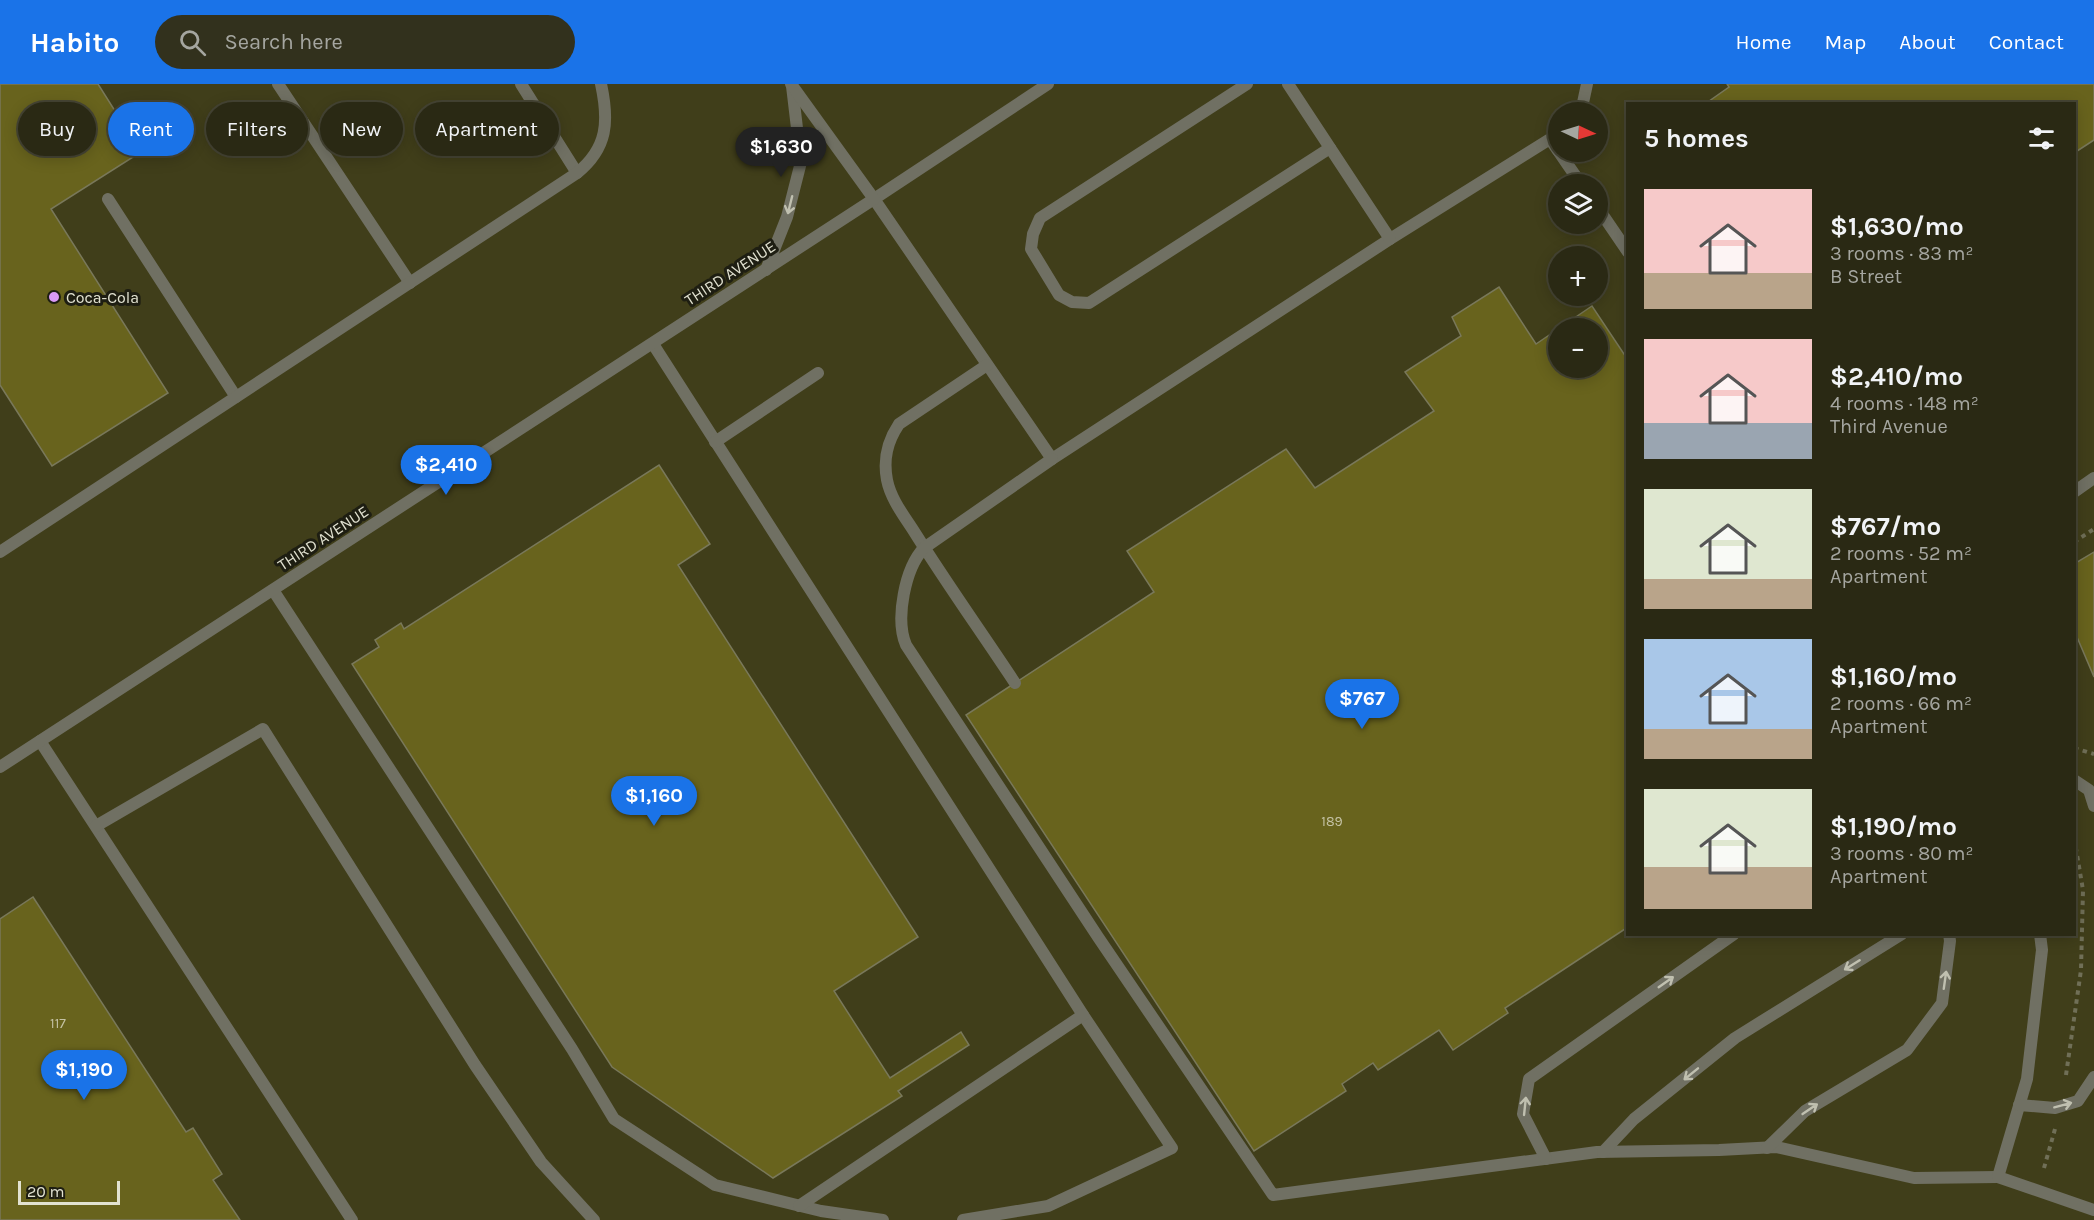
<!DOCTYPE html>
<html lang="en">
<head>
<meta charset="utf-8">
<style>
  :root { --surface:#2a2914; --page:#32311d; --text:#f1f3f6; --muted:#a5a6a0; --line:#464534; --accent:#1a73e8 }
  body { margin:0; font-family:Karla,sans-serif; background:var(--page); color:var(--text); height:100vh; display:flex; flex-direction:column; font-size:22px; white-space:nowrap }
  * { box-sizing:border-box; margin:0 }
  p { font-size:20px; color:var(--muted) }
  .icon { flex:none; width:33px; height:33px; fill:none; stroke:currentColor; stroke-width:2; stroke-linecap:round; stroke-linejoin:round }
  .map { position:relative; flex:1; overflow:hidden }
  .details { position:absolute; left:1626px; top:18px; width:450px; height:834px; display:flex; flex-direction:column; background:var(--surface); border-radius:0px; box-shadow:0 3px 15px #0003,0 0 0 2px var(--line) }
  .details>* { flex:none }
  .banner { position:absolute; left:18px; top:18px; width:570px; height:54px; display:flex; gap:12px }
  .needle { width:39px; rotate:94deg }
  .fabs { position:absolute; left:1548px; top:18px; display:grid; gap:12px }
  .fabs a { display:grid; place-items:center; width:60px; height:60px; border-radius:50%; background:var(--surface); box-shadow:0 3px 15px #0003,0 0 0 2px var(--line); font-size:30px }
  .scale { position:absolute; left:18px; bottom:15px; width:102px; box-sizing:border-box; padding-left:6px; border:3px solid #e2e2d1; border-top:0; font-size:16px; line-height:21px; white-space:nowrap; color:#e2e2d1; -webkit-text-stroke:4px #1e1e12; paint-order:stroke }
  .price { position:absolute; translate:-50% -51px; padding:0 14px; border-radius:21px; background:var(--accent); color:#fff; font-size:20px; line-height:39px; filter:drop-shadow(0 2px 3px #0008) }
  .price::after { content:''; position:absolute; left:50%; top:36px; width:18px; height:14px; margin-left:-9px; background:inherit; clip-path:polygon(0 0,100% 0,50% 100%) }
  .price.on { background:#222; color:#fff }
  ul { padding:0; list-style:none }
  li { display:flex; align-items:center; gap:18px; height:150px; padding:0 18px }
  li span { display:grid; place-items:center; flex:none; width:168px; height:120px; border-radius:0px; color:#555 }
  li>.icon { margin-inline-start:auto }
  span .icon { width:72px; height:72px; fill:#fffc; stroke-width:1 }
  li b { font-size:26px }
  h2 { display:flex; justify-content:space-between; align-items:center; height:72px; padding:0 18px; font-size:26px }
  .chip { padding:0 21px; border-radius:27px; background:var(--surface); box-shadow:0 3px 15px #0003,0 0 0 2px var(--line); font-size:21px; line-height:54px }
  .chip.on { background:var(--accent); color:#fff }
  header { display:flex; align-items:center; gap:36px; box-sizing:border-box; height:84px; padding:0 30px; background:var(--accent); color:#fff }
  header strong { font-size:28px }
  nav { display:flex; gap:33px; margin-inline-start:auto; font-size:21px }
  .search { width:420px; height:54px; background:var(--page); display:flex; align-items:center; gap:15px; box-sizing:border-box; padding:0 21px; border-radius:33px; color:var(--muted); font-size:22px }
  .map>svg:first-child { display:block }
  .built { fill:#403e1a; fill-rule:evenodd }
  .building { fill:#68631d; stroke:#79785a; stroke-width:1.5; fill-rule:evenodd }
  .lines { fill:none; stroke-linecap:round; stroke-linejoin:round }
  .path { stroke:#706f57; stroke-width:4; stroke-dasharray:4.5 4.5; stroke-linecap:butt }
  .service { stroke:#707063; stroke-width:12 }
  .minor { stroke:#707063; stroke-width:12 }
  .oneway { stroke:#c0c0b0 }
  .poi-dot { fill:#da9af6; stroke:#1e1e12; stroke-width:2 }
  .labels { text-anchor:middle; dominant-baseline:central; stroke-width:6; stroke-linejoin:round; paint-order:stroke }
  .number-label { font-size:14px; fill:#c4c2a4 }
  .street-label { font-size:16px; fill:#e2e2d1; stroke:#1e1e12 }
  .poi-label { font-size:16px; fill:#e2e2d1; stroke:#1e1e12; text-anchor:start }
</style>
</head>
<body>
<header>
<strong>Habito</strong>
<div class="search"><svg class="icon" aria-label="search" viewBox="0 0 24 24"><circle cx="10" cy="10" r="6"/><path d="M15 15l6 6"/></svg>Search here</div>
<nav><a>Home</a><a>Map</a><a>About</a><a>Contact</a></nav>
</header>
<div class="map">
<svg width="2094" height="1136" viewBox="0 0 2094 1136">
  <rect width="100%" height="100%" fill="#38371b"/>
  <path class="built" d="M0 0H2094V1136H0ZM1628 20H2074V850H1628ZM1558 28H1598V68H1558ZM1558 100H1598V140H1558ZM1558 172H1598V212H1558ZM1558 244H1598V284H1558Z"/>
  <g class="building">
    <polygon points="0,0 98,0 141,68 51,125 168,309 52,382 0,301"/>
    <polygon points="1727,0 2094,0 2094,56 2074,69 2074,20 1705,20 1729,3"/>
    <path d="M1499 203 1536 260 1592 222 1628 276V843L1505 924 1508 929 1453 966 1439 946 1378 986 1373 979 1342 1000 1346 1007 1254 1067 966 631 1154 508 1127 467 1286 365 1315 404 1434 327 1405 288 1461 252 1452 233ZM1558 244H1598V284H1558Z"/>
    <polygon points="659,381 710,460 678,481 918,853 834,907 890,994 961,948 969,961 898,1007 902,1012 773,1094 612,983 352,580 379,563 375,556 401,539 404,545"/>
    <polygon points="2094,468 2094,593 2074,546 2074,480"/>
    <polygon points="33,813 186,1048 193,1044 222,1090 213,1096 240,1136 0,1136 0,835"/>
  </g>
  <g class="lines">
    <g class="path">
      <polyline points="2074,458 2094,445"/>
      <polyline points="2074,664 2094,670"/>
      <polyline points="2066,991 2081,886 2083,806 2074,753"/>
      <polyline points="2044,1084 2055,1045"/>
    </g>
    <g class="service">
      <polyline points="278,0 410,199"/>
      <polyline points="521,0 577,89"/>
      <polyline points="1048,0 874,115 1052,375 1390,155 1550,55 1558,67"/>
      <polyline points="1247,0 1040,134 1033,150 1031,165 1059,211 1072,218 1089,219 1330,64"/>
      <polyline points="1288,0 1390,155"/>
      <polyline points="1581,28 1587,0"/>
      <polyline points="1559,68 1581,100"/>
      <polyline points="108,115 236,313"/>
      <polyline points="1598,124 1628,168"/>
      <polyline points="653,260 1083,931 1172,1064 1048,1122 963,1136"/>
      <path d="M987 281 899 340C887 358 883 375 887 396 891 416 905 433 915 449 947 500 982 549 1015 599"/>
      <polyline points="715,358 818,289"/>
      <path d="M1052 375 924 464C905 484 895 535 906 561L1098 853 1273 1111 1597 1068 1719 1066 1776 1063 1914 1094 1998 1093"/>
      <polyline points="2074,408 2094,394"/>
      <path d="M0 468 577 89C608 64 609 37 601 0"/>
      <polyline points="273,506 572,965 614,1035 715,1101 821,1127 883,1136"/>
      <polyline points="40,657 352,1136"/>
      <polyline points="2074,696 2089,706 2094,722"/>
      <polyline points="96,742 263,645 475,981 541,1078 594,1136"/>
      <polyline points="2040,850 2042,866 2027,995 1998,1093 2094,1126"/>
      <polyline points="2019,1021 2055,1024 2078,1017 2094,993"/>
      <polyline points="1767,1064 1805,1027 1907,966 1942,919 1950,857 1949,850"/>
      <polyline points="1603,1068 1634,1035 1735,954 1902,850"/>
      <polyline points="1546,1075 1523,1030 1529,995 1734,850"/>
      <polyline points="799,1122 1083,931"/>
    </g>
    <g class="minor">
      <polyline points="766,186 787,133 801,78 792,2"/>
      <polyline points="0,683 874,115 791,0"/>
    </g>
  </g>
  <defs><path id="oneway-shaft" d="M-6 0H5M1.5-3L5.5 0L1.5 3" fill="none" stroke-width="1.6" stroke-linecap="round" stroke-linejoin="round" transform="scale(1.5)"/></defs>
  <g class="oneway">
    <use href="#oneway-shaft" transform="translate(790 121) rotate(104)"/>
    <use href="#oneway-shaft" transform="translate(1852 881) rotate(148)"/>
    <use href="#oneway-shaft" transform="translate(1945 896) rotate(-82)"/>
    <use href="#oneway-shaft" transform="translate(1666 898) rotate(-35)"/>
    <use href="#oneway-shaft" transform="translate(1691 990) rotate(141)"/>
    <use href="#oneway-shaft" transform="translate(2063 1021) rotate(-15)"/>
    <use href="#oneway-shaft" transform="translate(1525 1022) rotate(-84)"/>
    <use href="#oneway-shaft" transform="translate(1810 1025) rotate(-34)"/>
  </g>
  <circle class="poi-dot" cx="54" cy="213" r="6"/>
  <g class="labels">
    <g class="number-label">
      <text x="1332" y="737">189</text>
      <text x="58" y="939">117</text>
    </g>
    <g class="street-label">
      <text transform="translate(730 189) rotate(-33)">THIRD AVENUE</text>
      <text transform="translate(323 454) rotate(-33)">THIRD AVENUE</text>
    </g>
    <g class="poi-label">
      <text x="66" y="213">Coca-Cola</text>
    </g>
  </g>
</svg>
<div class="fabs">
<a><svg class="needle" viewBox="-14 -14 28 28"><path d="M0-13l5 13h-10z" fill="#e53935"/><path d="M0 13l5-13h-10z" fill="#a5a6a0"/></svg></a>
<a><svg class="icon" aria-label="layers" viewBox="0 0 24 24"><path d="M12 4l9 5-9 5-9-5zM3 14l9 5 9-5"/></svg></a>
<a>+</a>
<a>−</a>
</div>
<div class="scale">20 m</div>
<b class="price on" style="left:781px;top:94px">$1,630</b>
<b class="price" style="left:446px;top:412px">$2,410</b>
<b class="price" style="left:1362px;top:646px">$767</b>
<b class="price" style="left:654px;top:743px">$1,160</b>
<b class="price" style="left:84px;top:1017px">$1,190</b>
<div class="banner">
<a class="chip">Buy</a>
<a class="chip on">Rent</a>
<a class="chip">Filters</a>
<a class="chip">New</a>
<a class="chip">Apartment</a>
</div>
<section class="details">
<h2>5 homes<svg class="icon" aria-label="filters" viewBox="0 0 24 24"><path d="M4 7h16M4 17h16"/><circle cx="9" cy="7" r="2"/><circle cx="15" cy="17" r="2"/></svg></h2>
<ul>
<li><span style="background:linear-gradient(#f6c9c9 70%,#b9a48a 0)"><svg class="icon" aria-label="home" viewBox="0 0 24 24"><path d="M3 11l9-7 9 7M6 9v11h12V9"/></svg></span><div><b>$1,630/mo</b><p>3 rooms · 83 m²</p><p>B Street</p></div></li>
<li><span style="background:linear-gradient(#f6c9c9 70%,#9aa5b1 0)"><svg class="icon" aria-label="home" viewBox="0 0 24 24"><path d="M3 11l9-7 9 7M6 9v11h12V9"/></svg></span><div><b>$2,410/mo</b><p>4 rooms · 148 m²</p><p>Third Avenue</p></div></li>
<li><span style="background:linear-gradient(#dfe7d0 75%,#b9a48a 0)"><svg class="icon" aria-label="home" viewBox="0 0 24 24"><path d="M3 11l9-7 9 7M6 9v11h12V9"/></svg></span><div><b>$767/mo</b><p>2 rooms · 52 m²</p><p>Apartment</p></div></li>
<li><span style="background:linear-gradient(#a9c7e8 75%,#b9a48a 0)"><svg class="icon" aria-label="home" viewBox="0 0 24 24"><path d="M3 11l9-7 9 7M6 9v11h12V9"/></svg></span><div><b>$1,160/mo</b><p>2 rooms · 66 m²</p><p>Apartment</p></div></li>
<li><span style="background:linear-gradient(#dfe7d0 65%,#b9a48a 0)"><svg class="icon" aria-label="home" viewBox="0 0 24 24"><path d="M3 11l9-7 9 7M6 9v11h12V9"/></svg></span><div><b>$1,190/mo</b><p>3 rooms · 80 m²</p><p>Apartment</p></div></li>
</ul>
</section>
</div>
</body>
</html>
